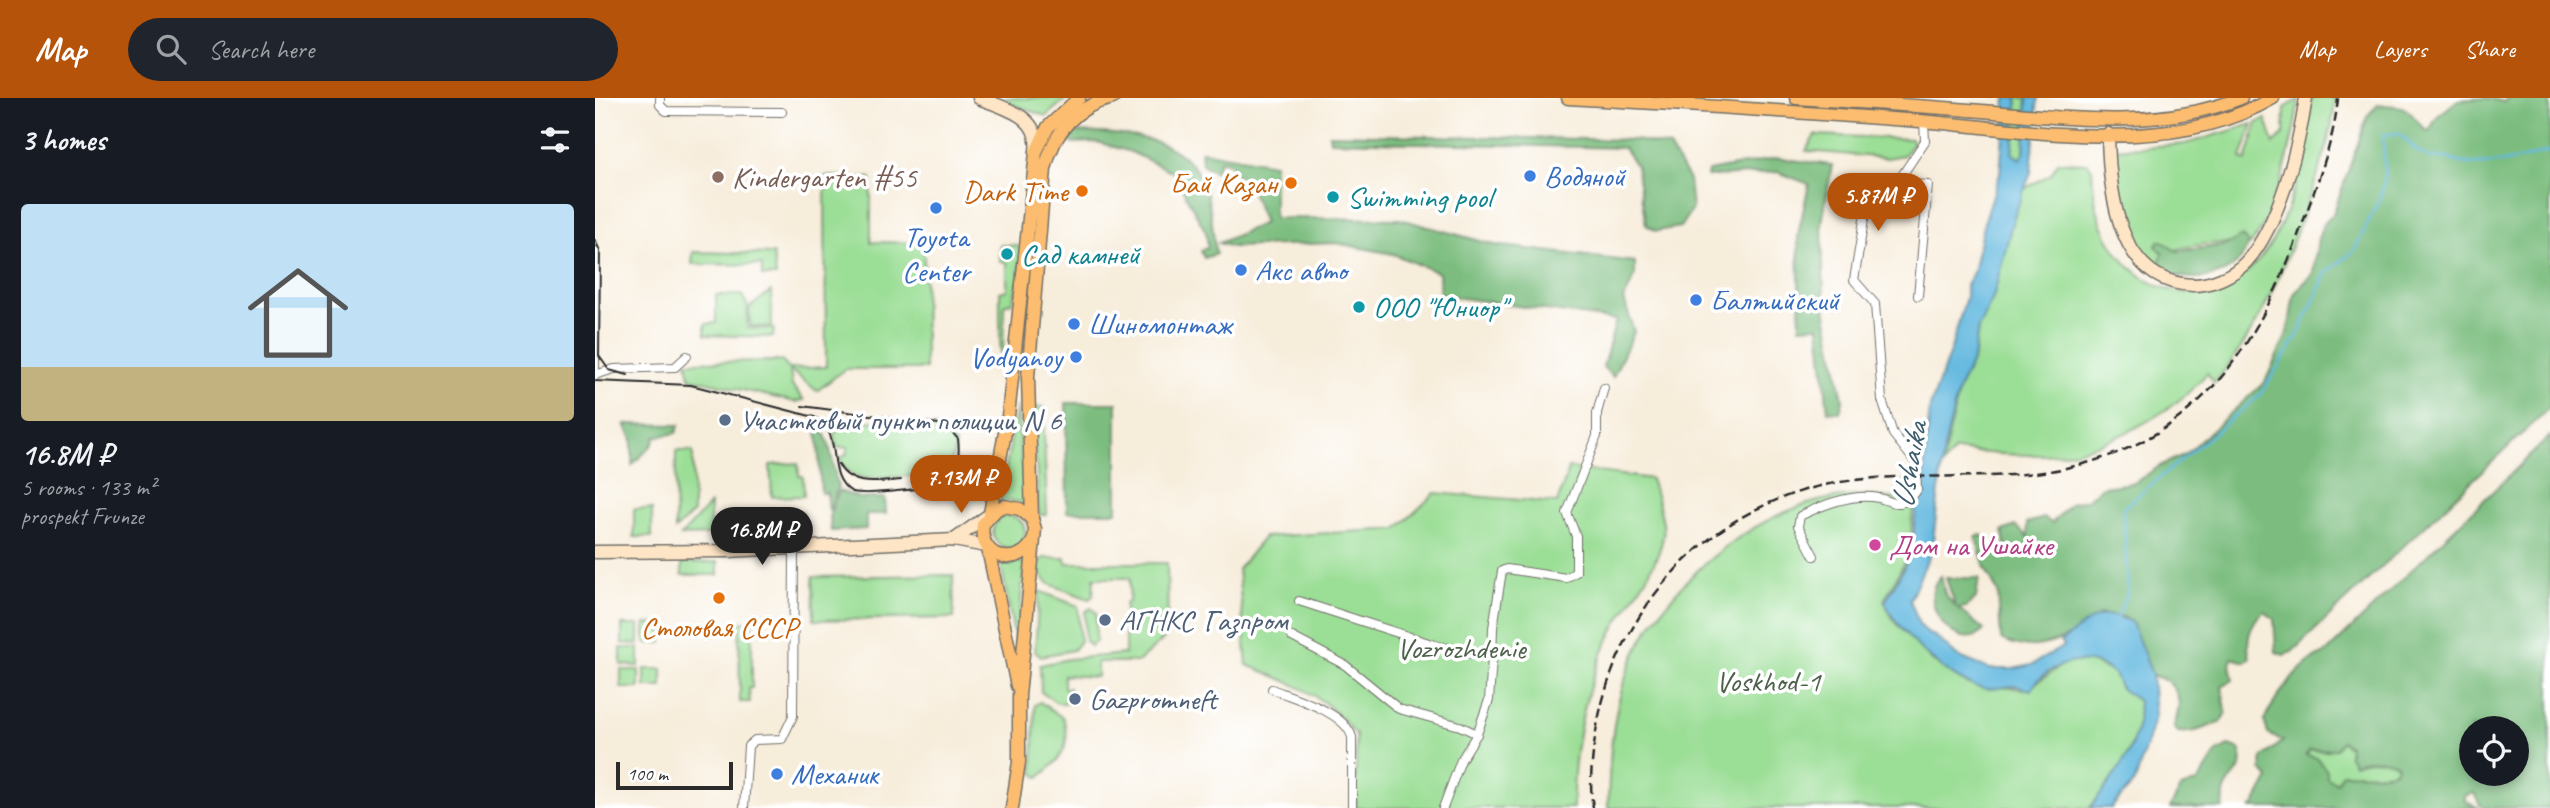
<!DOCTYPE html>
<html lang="en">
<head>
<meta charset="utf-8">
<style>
  :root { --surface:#171b24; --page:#20242c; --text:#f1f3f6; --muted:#9ea1a6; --accent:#b45309 }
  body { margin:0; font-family:Caveat,sans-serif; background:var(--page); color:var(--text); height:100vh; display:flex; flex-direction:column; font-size:26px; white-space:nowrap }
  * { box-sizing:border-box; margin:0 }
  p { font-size:23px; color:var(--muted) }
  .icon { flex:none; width:38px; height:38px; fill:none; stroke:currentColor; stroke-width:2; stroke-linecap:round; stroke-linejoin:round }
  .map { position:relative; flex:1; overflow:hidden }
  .panel { display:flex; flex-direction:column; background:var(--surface); width:595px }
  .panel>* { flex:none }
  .buttons { position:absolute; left:1864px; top:618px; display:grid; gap:14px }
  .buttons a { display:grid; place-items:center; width:70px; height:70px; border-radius:50%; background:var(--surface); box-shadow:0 4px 10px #0003; font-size:35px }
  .scale { position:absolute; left:21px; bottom:18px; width:117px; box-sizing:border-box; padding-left:7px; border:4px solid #2b2b2b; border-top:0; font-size:19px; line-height:24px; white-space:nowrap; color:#2b2b2b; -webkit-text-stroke:5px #fff; paint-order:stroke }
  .price { position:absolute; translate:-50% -60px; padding:0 16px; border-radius:24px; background:var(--accent); color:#fff; font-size:23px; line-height:46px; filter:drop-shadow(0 2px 4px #0008) }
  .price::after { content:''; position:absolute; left:50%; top:42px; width:21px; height:16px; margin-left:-10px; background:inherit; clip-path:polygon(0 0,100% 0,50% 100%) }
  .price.selected { background:#222; color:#fff }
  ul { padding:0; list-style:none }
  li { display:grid; align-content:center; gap:14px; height:371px; padding:0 21px }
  li span { display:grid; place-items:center; height:217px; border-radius:7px; color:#555 }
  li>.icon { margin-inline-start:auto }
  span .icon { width:126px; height:126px; fill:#fffc; stroke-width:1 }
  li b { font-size:30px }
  h2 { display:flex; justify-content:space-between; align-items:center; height:84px; padding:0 21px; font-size:30px }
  header { display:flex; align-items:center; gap:42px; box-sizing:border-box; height:98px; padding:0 35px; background:var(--accent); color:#fff }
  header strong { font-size:33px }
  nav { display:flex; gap:38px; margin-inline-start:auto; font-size:24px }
  .search { width:490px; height:63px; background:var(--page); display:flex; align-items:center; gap:18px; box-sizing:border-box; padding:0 24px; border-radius:38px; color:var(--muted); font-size:26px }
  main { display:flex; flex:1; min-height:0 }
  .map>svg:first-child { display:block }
  .green { fill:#9bde96; stroke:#638460; stroke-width:2 }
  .forest { fill:#7cbd7f; stroke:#547455; stroke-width:2; fill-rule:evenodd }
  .water { fill:#62b8df; stroke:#467285; stroke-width:2 }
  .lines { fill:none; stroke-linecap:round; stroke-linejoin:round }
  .stream { stroke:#62b8df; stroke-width:2.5 }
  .street-casing { stroke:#726f69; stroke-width:10 }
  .secondary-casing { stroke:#726f69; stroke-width:15 }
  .primary-casing { stroke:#726f69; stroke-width:15 }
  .street { stroke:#fff; stroke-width:8 }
  .secondary { stroke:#fee5c5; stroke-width:12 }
  .primary { stroke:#fcbd6f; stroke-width:12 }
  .tram { stroke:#2b2b2b; stroke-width:2 }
  .rail { stroke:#2b2b2b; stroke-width:2.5; stroke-dasharray:10 5; stroke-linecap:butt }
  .shop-dot { fill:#3f7fe0; stroke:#fff; stroke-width:2.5 }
  .education-dot { fill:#8d6e63; stroke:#fff; stroke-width:2.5 }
  .food-dot { fill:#e8710a; stroke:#fff; stroke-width:2.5 }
  .culture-dot { fill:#0f9aa8; stroke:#fff; stroke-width:2.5 }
  .service-dot { fill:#5c6f8a; stroke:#fff; stroke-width:2.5 }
  .hotel-dot { fill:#d1479c; stroke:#fff; stroke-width:2.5 }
  .labels { text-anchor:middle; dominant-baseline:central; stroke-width:7; stroke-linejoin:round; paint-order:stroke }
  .shop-label { font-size:30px; fill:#366cbe; stroke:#fff; text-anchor:start }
  .education-label { font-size:30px; fill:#785e54; stroke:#fff; text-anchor:start }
  .food-label { font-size:30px; fill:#c56008; stroke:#fff; text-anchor:end }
  .culture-label { font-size:30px; fill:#0d838f; stroke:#fff; text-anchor:start }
  .service-label { font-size:30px; fill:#4e5e75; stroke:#fff; text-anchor:start }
  .hotel-label { font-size:30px; fill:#b23c85; stroke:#fff; text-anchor:start }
  .park-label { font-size:30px; fill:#4d614b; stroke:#fff }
  .water-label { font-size:32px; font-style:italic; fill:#3e5c6a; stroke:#fff }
</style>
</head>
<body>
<header>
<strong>Map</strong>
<div class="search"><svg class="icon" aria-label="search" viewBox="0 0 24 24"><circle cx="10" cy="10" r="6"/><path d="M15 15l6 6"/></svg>Search here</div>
<nav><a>Map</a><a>Layers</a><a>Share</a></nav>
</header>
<main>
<section class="panel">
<h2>3 homes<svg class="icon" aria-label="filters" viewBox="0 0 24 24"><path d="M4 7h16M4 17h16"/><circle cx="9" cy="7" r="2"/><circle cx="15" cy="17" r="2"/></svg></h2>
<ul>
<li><span style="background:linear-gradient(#bfe0f5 75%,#c2b280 0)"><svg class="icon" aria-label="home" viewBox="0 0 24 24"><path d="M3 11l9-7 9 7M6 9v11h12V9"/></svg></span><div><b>16.8M ₽</b><p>5 rooms · 133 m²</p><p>prospekt Frunze</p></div></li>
</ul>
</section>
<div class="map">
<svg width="1955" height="710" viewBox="0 0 1955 710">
  <rect width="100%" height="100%" fill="#fff"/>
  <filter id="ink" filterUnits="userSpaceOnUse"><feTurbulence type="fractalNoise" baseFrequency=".0143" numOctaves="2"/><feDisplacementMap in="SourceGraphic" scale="14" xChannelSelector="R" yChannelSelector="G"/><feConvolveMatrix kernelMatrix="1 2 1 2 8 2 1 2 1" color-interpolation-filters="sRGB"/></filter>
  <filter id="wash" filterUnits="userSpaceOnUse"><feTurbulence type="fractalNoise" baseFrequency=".00686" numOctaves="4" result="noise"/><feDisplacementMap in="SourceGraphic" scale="28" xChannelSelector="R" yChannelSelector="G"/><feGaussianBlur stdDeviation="1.57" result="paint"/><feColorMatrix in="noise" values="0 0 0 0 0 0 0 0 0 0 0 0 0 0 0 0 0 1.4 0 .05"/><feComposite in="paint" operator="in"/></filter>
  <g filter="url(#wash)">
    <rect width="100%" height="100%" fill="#f7eddb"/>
    <g class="green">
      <polygon points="397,0 472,0 451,18"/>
      <polygon points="1423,0 1432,0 1429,55 1426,61 1417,56"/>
      <path d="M1717 0H1740C1737 42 1722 80 1707 119 1685 180 1662 236 1619 285L1612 275C1582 313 1511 351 1462 356 1428 359 1394 355 1360 352L1347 368 1364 289 1378 262 1383 230 1398 200 1418 121 1429 91 1456 76 1463 64 1492 65 1497 71C1498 90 1500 111 1508 129 1534 194 1611 220 1661 165 1699 123 1709 54 1717 0Z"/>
      <path d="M1704 1C1698 42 1682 120 1652 150 1631 140 1591 148 1569 155L1568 173C1560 168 1552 163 1546 156 1528 135 1516 78 1520 51L1590 46 1658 26 1646 60 1651 63 1662 25 1671 21 1679 46 1689 36 1690 10Z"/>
      <polygon points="1220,37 1316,41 1318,45 1309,57 1292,60 1211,53"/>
      <polygon points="230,78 276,80 276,144 329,145 330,271 250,271 222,293 195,272 197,288 209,302 200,304 95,280 92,264 187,263 194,271 231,269"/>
      <polygon points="405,147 421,147 425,151 425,180 417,204 409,207 408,263 405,260 405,194 412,192 412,164 405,164"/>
      <polygon points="98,154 178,156 181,178 167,178 167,167 97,166"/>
      <polygon points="176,193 177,229 155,228 154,210"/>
      <polygon points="121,197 147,197 153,209 152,230 179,231 178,239 110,237 110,226 121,225"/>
      <polygon points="422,308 430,406 419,403 405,404"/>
      <polygon points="448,309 452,417 445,417 444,412 438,310"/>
      <path d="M251 321 349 330 360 342C364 378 323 378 298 379 288 380 275 382 265 379 255 377 249 369 244 361L251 357 253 349 241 350 239 336Z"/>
      <polygon points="81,353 98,353 98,415 80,432"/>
      <polygon points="203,365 204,378 208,378 209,398 177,399 175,367"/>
      <path d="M974 370 1056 381C1060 397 1071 423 1068 439 1062 471 1036 501 1020 529 991 581 977 650 978 710H761V637C731 596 697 585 652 567L643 471 669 439 802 431 840 395 962 405Z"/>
      <path d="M1263 397 1318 402 1315 455 1289 502 1298 522 1337 563 1372 586 1427 591 1438 587 1467 567 1479 562 1493 563 1518 574 1527 591 1543 603C1549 644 1519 679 1495 710H1013C1014 667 1016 625 1029 584 1054 503 1139 425 1220 404 1234 400 1249 399 1263 397Z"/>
      <polygon points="115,406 115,437 86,438"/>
      <rect x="39" y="411" width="18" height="28"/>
      <polygon points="208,414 209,435 163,438 163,422 169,417"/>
      <circle cx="414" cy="434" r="16"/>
      <polygon points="449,460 470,460 471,465 572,465 573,537 543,564 502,564 502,579 469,577 469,590 474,590 474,605 462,605 446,594 445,567 473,561 530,556 530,506 534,503 535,480 499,480 498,498 494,501 454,486 443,474 444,465"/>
      <polygon points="123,464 123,477 87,477 87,465"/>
      <polygon points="429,464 422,553 406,466"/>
      <polygon points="358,477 359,520 219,522 218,479"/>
      <polygon points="444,493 483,508 485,543 478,552 446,558 440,554"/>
      <polygon points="496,510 501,515 501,543 496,548 490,543 490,514"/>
      <polygon points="157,523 157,590 154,590 155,604 145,604 144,524"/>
      <rect x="50" y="526" width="17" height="19"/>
      <polygon points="27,527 44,527 44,546 27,545"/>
      <polygon points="26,550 44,550 44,568 26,567"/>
      <rect x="50" y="571" width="17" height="18"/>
      <rect x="26" y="572" width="18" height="18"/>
      <path d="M445 604 468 620C478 647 465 664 444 679L438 675 440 607Z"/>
      <path d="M1747 643 1766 663 1791 661 1802 666 1801 673C1776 679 1766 670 1742 685L1732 680 1710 658 1715 652 1732 653Z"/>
    </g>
    <g class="forest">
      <path d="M1893 0 1909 4 1912 0H1955V309L1697 554 1689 557 1681 554 1679 521 1669 513C1655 524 1650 544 1655 560L1650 564 1637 560 1635 567 1638 582 1627 588 1631 614 1626 624C1610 629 1600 636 1583 634L1579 629C1585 610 1588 597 1572 583 1568 580 1563 580 1557 577L1537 525 1529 519 1505 516C1480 540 1438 559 1406 541L1403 494 1390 470 1381 439 1386 437 1407 456H1412L1408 433 1421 428 1433 439 1432 425 1449 420 1457 425 1476 405 1491 402 1507 389 1539 385 1565 368 1591 356 1670 284 1693 234 1699 196 1718 175 1723 141 1728 127 1738 116 1773 17 1783 7C1821 7 1810 14 1833 34L1843 18 1863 2Z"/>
      <path d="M480 34C526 36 587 35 608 85 617 106 617 134 621 156L609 160 606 153 613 149 611 134 578 74 536 54 502 44 474 45Z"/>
      <polygon points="734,36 1041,42 1074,49 1094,82 1097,111 1085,129 1061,133 1051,127 1041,68 1029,50 735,43"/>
      <polygon points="606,53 679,66 679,120 805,121 900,147 1040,164 1040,178 1029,201 1039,234 1018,279 1008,269 1021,222 845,197 844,175 798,156 741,145 637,149 624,145 669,125 652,82 641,77 634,65 625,62 620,74 607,66"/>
      <polygon points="1182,60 1237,67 1227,125 1229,205 1248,302 1245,314 1233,313 1224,228 1205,229 1203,137 1214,86 1183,74 1112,79 1113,73"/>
      <path d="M1647 138 1653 146C1644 181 1595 187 1568 173L1564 165 1568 155 1561 148 1563 143H1568L1579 152 1586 153 1631 147Z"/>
      <polygon points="471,305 522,305 522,414 472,414"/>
      <polygon points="30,326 83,327 84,327 81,335 60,339 58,346 37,367 37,341"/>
      <path d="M222 327C237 337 237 371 243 389L234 413 232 395H226Z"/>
      <path d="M1955 338V710H1890L1885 707 1879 695 1869 698 1871 704 1884 710H1655L1659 708 1674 680 1666 672 1667 660 1688 643 1673 636 1669 622C1681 599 1706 562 1731 555ZM1876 630H1922V676H1876ZM1747 643 1754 648V658L1759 666C1774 659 1788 660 1802 666L1801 672 1790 676 1747 675 1742 685 1732 680V673L1722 660 1711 657 1715 652 1741 651Z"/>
      <polygon points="244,393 265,400 290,400 291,416 271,416 271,431 236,433 235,416"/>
      <path d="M1346 478 1350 496 1361 509 1351 480H1384L1381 500 1371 509 1363 510 1389 532C1362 560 1319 502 1346 478Z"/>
      <path d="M1633 648 1644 651C1653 673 1637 675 1630 692 1628 697 1629 705 1628 710H1575L1586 690 1603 684 1622 654Z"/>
    </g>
    <path class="water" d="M1411 0H1423L1417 55 1425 61 1429 55 1432 0H1443L1436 74 1418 121 1398 200 1383 230 1378 262 1364 289 1349 351 1337 451 1315 502 1324 526 1333 536 1340 538 1362 558 1394 571H1418L1436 567 1469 548 1465 544C1494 525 1504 506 1537 525L1557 577 1560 618 1540 684 1516 710H1495C1519 679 1549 644 1543 603 1537 598 1529 594 1525 589 1523 585 1521 577 1517 574 1490 553 1451 566 1436 592 1430 591 1425 588 1420 588 1411 587 1401 592 1392 591 1358 588 1302 534 1290 504L1317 455 1321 403 1328 385 1335 309 1356 251 1371 199V187L1378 175 1388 128 1405 75Z"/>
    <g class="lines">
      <path class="stream" d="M1522 520 1533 493 1528 410 1665 297 1703 237 1731 175 1759 153 1784 102 1790 81 1788 37 1804 35 1822 53 1837 61C1851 56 1854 63 1868 65 1895 69 1929 61 1955 53"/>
    </g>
  </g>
  <g filter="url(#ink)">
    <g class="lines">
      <g class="street-casing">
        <g id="street">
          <polyline points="65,0 65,7 71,13 187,14"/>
          <polyline points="1302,85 1330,43 1329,23"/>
          <polyline points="0,153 0,277"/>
          <polyline points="0,277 19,271 80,269 92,258"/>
          <path d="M1219 458 1203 428 1205 418C1227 407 1259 395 1284 400 1293 402 1296 406 1305 405 1313 403 1318 399 1322 392L1321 365 1298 336 1287 302 1280 206 1259 182 1274 92 1285 84 1333 87 1323 198"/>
          <polyline points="704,503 840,547 897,561 894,602 882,636 866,662 848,710"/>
          <polyline points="697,539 750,567 804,611 865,628 882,636"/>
          <polyline points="897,561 898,530 907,473 912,471 971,480 981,474 981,438 972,415 1002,338 1002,315 1009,290"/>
          <path d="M677 591C700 601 749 613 757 639V710"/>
          <polyline points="149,710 153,648 160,642 187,641 198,618 199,450"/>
        </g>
      </g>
      <g class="secondary-casing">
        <g id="secondary">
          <path d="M384 0C411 11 446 18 441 53"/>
          <path d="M1513 36C1514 93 1522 185 1598 187 1616 187 1638 178 1651 164 1684 128 1704 48 1711 0"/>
          <polyline points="359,442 391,419"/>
          <polyline points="0,454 133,453 359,442 391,448"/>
        </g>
      </g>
      <g class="primary-casing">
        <g id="primary">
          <path d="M973 0C1086 6 1199 14 1312 22 1431 30 1569 63 1678 0"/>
          <path d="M1201 0C1263 4 1325 8 1387 13 1473 20 1563 33 1646 0"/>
          <polyline points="395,415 413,318 441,54 453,29 484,0"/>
          <path d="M437 421 433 279 450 71C459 34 480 8 518 0"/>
          <polyline points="393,451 422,588"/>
          <path d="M417 710 424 664V598L440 431 437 421 425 411 409 408 402 411 388 426C382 461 425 472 439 441"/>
        </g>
      </g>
      <use href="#street" class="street"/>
      <use href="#secondary" class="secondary"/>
      <use href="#primary" class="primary"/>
      <g class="tram">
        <polyline points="0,142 5,153 4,258 14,272 33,277"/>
        <path d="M0 283 96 287 219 319C251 335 228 377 257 394 272 397 287 394 302 393 338 390 369 386 363 341L351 327 207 308"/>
        <path d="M243 366C256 390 283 384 306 382"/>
      </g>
      <path class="rail" d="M998 710C994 685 997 659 1001 634 1021 510 1115 407 1240 385 1319 371 1401 387 1480 368 1610 337 1666 241 1708 124 1723 83 1739 43 1743 0"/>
    </g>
  </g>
  <g class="shop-dot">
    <circle cx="935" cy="78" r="7"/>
    <circle cx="341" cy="110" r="7"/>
    <circle cx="646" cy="172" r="7"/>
    <circle cx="1101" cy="202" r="7"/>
    <circle cx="479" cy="226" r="7"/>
    <circle cx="481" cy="259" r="7"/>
    <circle cx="182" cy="676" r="7"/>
  </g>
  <circle class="education-dot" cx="123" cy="79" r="7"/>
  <g class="food-dot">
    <circle cx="696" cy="85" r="7"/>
    <circle cx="487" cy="93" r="7"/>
    <circle cx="124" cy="500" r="7"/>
  </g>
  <g class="culture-dot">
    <circle cx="738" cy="99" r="7"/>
    <circle cx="412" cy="156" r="7"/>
    <circle cx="764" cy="209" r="7"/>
  </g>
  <g class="service-dot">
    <circle cx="130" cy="322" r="7"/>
    <circle cx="510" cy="522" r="7"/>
    <circle cx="480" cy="601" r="7"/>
  </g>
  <circle class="hotel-dot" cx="1280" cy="447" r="7"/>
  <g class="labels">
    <g class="shop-label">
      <text x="949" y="78">Водяной</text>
      <text x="341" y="139" text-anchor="middle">Toyota<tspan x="341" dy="34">Center</tspan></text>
      <text x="660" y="172">Акс авто</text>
      <text x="1115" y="202">Балтийский</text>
      <text x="493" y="226">Шиномонтаж</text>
      <text x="467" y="259" text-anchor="end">Vodyanoy</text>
      <text x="196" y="676">Механик</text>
    </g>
    <g class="education-label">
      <text x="137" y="79">Kindergarten #55</text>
    </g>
    <g class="food-label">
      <text x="682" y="85">Бай Казан</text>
      <text x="473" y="93">Dark Time</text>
      <text x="124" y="529" text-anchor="middle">Столовая СССР</text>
    </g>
    <g class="culture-label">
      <text x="752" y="99">Swimming pool</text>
      <text x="426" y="156">Сад камней</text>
      <text x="778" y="209">ООО "Юниор"</text>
    </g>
    <g class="service-label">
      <text x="144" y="322">Участковый пункт полиции N 6</text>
      <text x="524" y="522">АГНКС Газпром</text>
      <text x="494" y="601">Gazpromneft</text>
    </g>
    <g class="hotel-label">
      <text x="1294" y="447">Дом на Ушайке</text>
    </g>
    <g class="park-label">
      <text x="866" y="550">Vozrozhdenie</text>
      <text x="1173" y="583">Voskhod-1</text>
    </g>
    <g class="water-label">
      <text transform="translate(1314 367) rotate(-80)">Ushaika</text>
    </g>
  </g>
</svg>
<div class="buttons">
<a><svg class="icon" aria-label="locate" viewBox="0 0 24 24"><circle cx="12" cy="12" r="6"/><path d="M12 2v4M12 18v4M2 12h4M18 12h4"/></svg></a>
</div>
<div class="scale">100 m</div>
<b class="price" style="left:1283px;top:135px">5.87M ₽</b>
<b class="price" style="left:366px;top:417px">7.13M ₽</b>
<b class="price selected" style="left:167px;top:469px">16.8M ₽</b>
</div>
</main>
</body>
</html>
